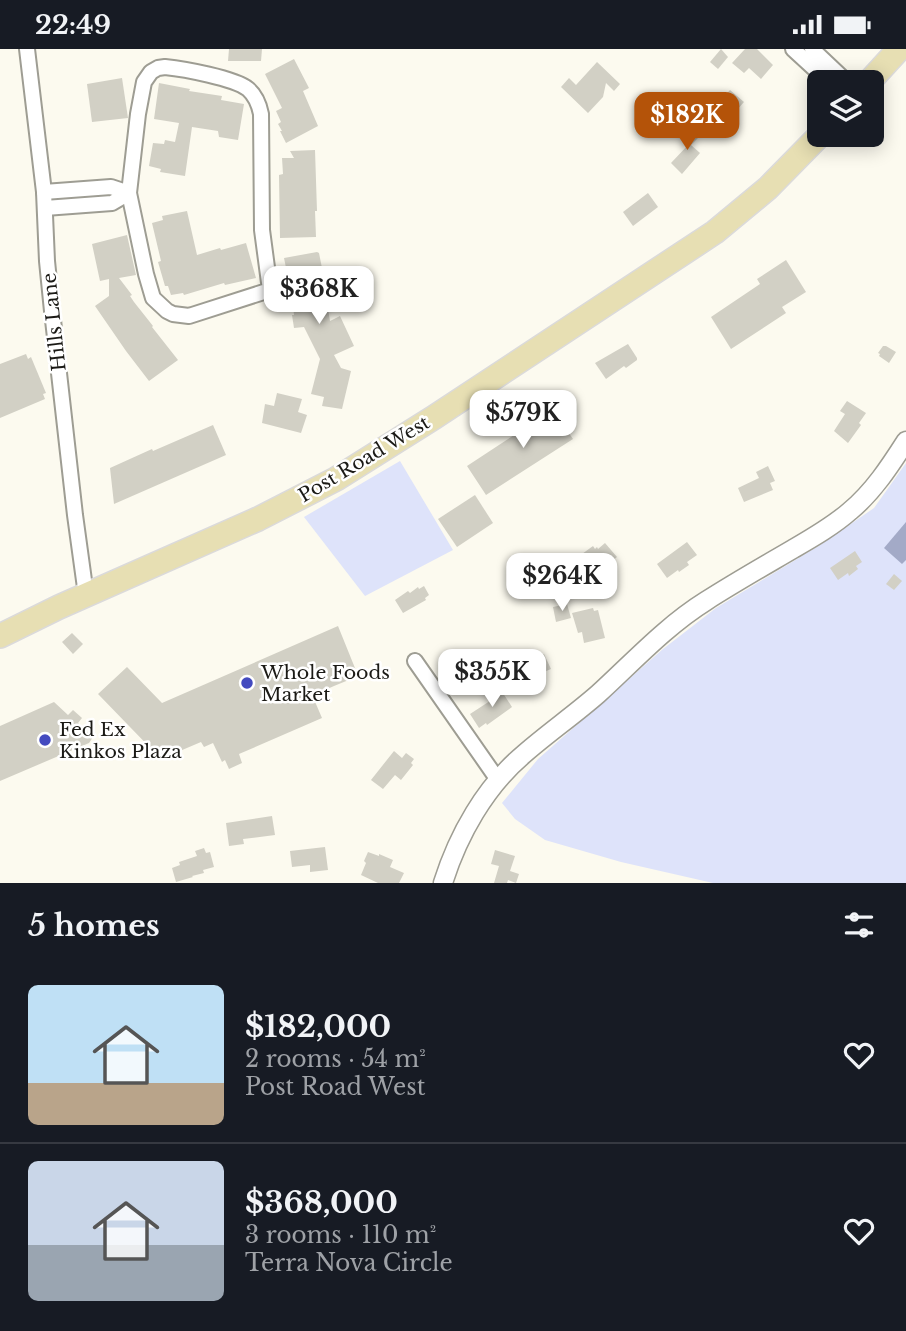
<!DOCTYPE html>
<html lang="en">
<head>
<meta charset="utf-8">
<style>
  :root { --surface:#171b24; --page:#20242c; --text:#f1f3f6; --muted:#9ea1a6; --line:#363941; --accent:#b45309 }
  body { margin:0; font-family:"Libre Baskerville",serif; background:var(--page); color:var(--text); height:100vh; display:flex; flex-direction:column; font-size:26px; white-space:nowrap }
  * { box-sizing:border-box; margin:0 }
  p { font-size:23px; color:var(--muted) }
  .icon { flex:none; width:38px; height:38px; fill:none; stroke:currentColor; stroke-width:2; stroke-linecap:round; stroke-linejoin:round }
  .map { position:relative; height:834px; overflow:hidden }
  .details { display:flex; flex-direction:column; background:var(--surface); flex:1 }
  .details>* { flex:none }
  .buttons { position:absolute; left:807px; top:21px; display:grid; gap:14px }
  .buttons a { display:grid; place-items:center; width:77px; height:77px; border-radius:10px; background:var(--surface); box-shadow:0 4px 18px #0003; font-size:35px }
  .price { position:absolute; translate:-50% -60px; padding:0 16px; border-radius:14px; background:#fff; color:#222; font-size:23px; line-height:46px; filter:drop-shadow(0 2px 4px #0008) }
  .price::after { content:''; position:absolute; left:50%; top:42px; width:21px; height:16px; margin-left:-10px; background:inherit; clip-path:polygon(0 0,100% 0,50% 100%) }
  .price.active { background:var(--accent); color:#fff }
  ul { padding:0; list-style:none }
  li { display:flex; align-items:center; gap:21px; height:175px; padding:0 28px }
  li+li { border-top:2px solid var(--line) }
  li span { display:grid; place-items:center; flex:none; width:196px; height:140px; border-radius:10px; color:#555 }
  li>.icon { margin-inline-start:auto }
  span .icon { width:84px; height:84px; fill:#fffc; stroke-width:1 }
  li b { font-size:30px }
  h2 { display:flex; justify-content:space-between; align-items:center; height:84px; padding:0 28px; font-size:30px }
  .status { display:flex; justify-content:space-between; align-items:center; height:49px; padding:0 35px; background:var(--surface); direction:ltr }
  .status svg { height:19px; fill:currentColor }
  .map>svg:first-child { display:block }
  .green { fill:#dee3fa }
  .water { fill:#a3aac7 }
  .building { fill:#d2d0c5 }
  .lines { fill:none; stroke-linecap:round; stroke-linejoin:round }
  .minor-casing { stroke:#9e9d93; stroke-width:18 }
  .tertiary-casing { stroke:#9e9d93; stroke-width:21 }
  .primary-casing { stroke:#dbdada; stroke-width:26 }
  .minor { stroke:#fff; stroke-width:14 }
  .tertiary { stroke:#fff; stroke-width:18 }
  .primary { stroke:#e7dfb3; stroke-width:23 }
  .poi-dot { fill:#434abf; stroke:#fff; stroke-width:2.5 }
  .labels { text-anchor:middle; dominant-baseline:central; stroke-width:5; stroke-linejoin:round; paint-order:stroke }
  .street-label { font-size:19px; fill:#1b1a16; stroke:#fff }
  .poi-label { font-size:19px; fill:#1b1a16; stroke:#fff; text-anchor:start }
</style>
</head>
<body>
<div class="status"><b>22:49</b><svg viewBox="0 0 49 12"><path d="M0 12V9h3v3zM5 12V6h3v6zM10 12V3h3v9zM15 12V0h3v12zM26 1h20v11H26zM47 4h2v5h-2z"/></svg></div>
<div class="map">
<svg width="906" height="834" viewBox="0 0 906 834">
  <rect width="100%" height="100%" fill="#fcfaef"/>
  <g class="green">
    <polygon points="400,412 453,501 365,547 304,468"/>
    <polygon points="906,414 906,834 713,834 621,813 545,791 515,770 502,754 538,710 663,600 716,559 820,496 874,459"/>
  </g>
  <polygon class="water" points="906,473 906,511 902,515 884,499"/>
  <g class="building">
    <polygon points="229,0 262,0 261,12 228,12"/>
    <polygon points="721,0 728,8 718,20 710,13"/>
    <polygon points="745,0 757,0 773,16 761,30 749,19 744,24 732,14"/>
    <polygon points="294,10 309,39 303,42 318,77 286,94 280,82 282,82 278,75 281,73 276,62 282,59 265,25"/>
    <polygon points="597,13 620,35 614,42 606,34 603,48 588,64 561,38 569,29 576,36"/>
    <polygon points="122,29 128,69 92,73 87,35"/>
    <polygon points="159,34 190,40 189,42 222,47 221,51 244,55 238,91 219,88 218,82 192,78 185,127 160,123 161,120 149,117 153,94 164,95 165,91 175,93 179,74 154,70"/>
    <polygon points="730,41 744,53 728,71 732,75 724,83 707,67"/>
    <polygon points="689,79 699,88 691,96 700,104 682,125 671,114 689,95 681,87"/>
    <polygon points="315,101 317,162 315,162 316,188 280,189 279,126 283,125 282,109 294,109 290,102"/>
    <polygon points="648,144 658,158 633,177 623,163"/>
    <polygon points="187,162 197,206 220,199 221,201 246,194 256,229 225,236 224,234 184,246 183,244 171,246 168,237 165,237 158,213 161,212 152,174 163,171 162,167"/>
    <polygon points="127,186 136,226 119,229 132,246 130,247 134,253 153,277 152,278 178,311 149,332 126,302 95,257 109,247 109,230 100,232 92,195"/>
    <polygon points="317,203 319,204 324,229 325,229 329,248 326,248 330,272 340,267 354,297 334,306 341,319 351,322 342,360 322,357 324,348 311,345 320,310 304,278 294,279 292,266 294,266 292,248 284,209"/>
    <polygon points="786,211 806,243 782,258 786,264 731,300 711,268 760,235 757,230"/>
    <polygon points="628,295 637,309 637,311 626,319 624,317 606,330 595,314"/>
    <polygon points="883,297 886,297 896,303 889,314 879,307 880,305 878,304"/>
    <polygon points="26,305 28,310 31,308 46,344 43,345 45,350 0,369 0,315"/>
    <polygon points="277,344 302,350 298,363 307,366 301,384 262,374 265,355 274,357"/>
    <polygon points="847,352 866,364 859,374 861,376 848,394 834,382 845,365 840,362"/>
    <polygon points="566,357 576,373 566,380 573,390 486,446 467,417 543,367 554,361 556,364"/>
    <polygon points="213,376 226,406 114,455 110,419 152,400 153,402"/>
    <polygon points="768,417 775,432 770,434 773,441 744,453 738,439 759,429 756,423"/>
    <polygon points="475,446 493,474 457,498 438,470"/>
    <polygon points="687,493 697,506 687,513 689,516 679,523 678,521 667,529 657,515"/>
    <polygon points="605,494 617,508 597,524 582,505 593,497 595,500 597,498 598,500"/>
    <polygon points="855,502 862,513 856,517 858,520 849,527 848,524 838,531 830,519"/>
    <polygon points="894,525 902,532 894,541 886,535"/>
    <polygon points="424,537 429,546 425,549 426,551 403,564 395,551 408,542 410,544 418,538 419,540"/>
    <polygon points="567,555 571,569 556,573 553,558"/>
    <polygon points="593,559 594,562 598,561 605,589 584,594 582,583 578,584 572,564"/>
    <polygon points="338,577 357,624 355,625 356,628 334,637 325,641 326,643 313,648 322,669 239,705 242,714 229,720 225,711 222,713 213,694 204,698 201,693 161,710 98,645 127,618 162,654"/>
    <polygon points="72,584 83,595 73,605 62,593"/>
    <polygon points="521,604 523,610 534,605 536,609 544,605 551,620 528,630 527,628 517,632 508,609"/>
    <polygon points="499,638 512,658 487,676 486,674 479,679 470,665 493,650 489,644"/>
    <polygon points="54,653 68,666 73,661 82,669 78,674 93,688 89,694 0,732 0,677"/>
    <polygon points="394,702 402,709 406,704 414,710 411,714 413,716 401,731 395,726 383,740 371,731"/>
    <polygon points="272,767 275,786 243,790 244,795 229,797 226,774"/>
    <polygon points="325,798 328,821 310,823 310,816 292,818 290,802"/>
    <polygon points="204,799 206,804 210,803 214,818 203,821 204,824 192,827 193,828 176,833 172,819 180,816 179,813 197,807 195,802"/>
    <polygon points="495,801 515,807 510,822 519,825 516,834 508,831 507,834 494,834 499,817 491,815"/>
    <polygon points="368,803 379,807 379,805 393,811 390,818 404,824 399,834 378,834 361,826 366,814 364,812"/>
  </g>
  <g class="lines">
    <g class="minor-casing">
      <g id="minor">
        <polyline points="27,0 44,143 47,212 52,262 75,466 86,546"/>
        <polyline points="793,0 829,33"/>
        <polyline points="812,0 847,33"/>
        <path d="M165 18C184 20 234 29 248 40 256 47 259 55 261 65L262 181 270 241 189 267 173 265 167 262 153 249 146 225 129 144 138 65 144 33 151 23 158 19Z"/>
        <polyline points="44,143 111,138 129,144 112,154 45,159"/>
        <polyline points="415,612 498,731"/>
      </g>
    </g>
    <g class="tertiary-casing">
      <path id="tertiary" d="M443 834C458 786 485 738 524 705 548 684 574 666 598 645 633 613 666 577 706 552 734 534 764 517 793 500 812 489 833 477 850 462 873 443 890 417 906 392"/>
    </g>
    <g class="primary-casing">
      <g id="primary">
        <polyline points="869,33 899,0"/>
        <polyline points="0,587 59,558 258,470 336,430 433,369 715,183 768,139 820,86"/>
      </g>
    </g>
    <use href="#minor" class="minor"/>
    <use href="#tertiary" class="tertiary"/>
    <use href="#primary" class="primary"/>
  </g>
  <g class="poi-dot">
    <circle cx="247" cy="634" r="7"/>
    <circle cx="45" cy="691" r="7"/>
  </g>
  <g class="labels">
    <g class="street-label">
      <text transform="translate(54 273) rotate(-96)">Hills Lane</text>
      <text transform="translate(364 410) rotate(-31)">Post Road West</text>
    </g>
    <g class="poi-label">
      <text x="261" y="623">Whole Foods<tspan x="261" dy="22">Market</tspan></text>
      <text x="59" y="680">Fed Ex<tspan x="59" dy="22">Kinkos Plaza</tspan></text>
    </g>
  </g>
</svg>
<div class="buttons">
<a><svg class="icon" aria-label="layers" viewBox="0 0 24 24"><path d="M12 4l9 5-9 5-9-5zM3 14l9 5 9-5"/></svg></a>
</div>
<b class="price active" style="left:687px;top:103px">$182K</b>
<b class="price" style="left:319px;top:277px">$368K</b>
<b class="price" style="left:523px;top:401px">$579K</b>
<b class="price" style="left:562px;top:564px">$264K</b>
<b class="price" style="left:492px;top:660px">$355K</b>
</div>
<section class="details">
<h2>5 homes<svg class="icon" aria-label="filters" viewBox="0 0 24 24"><path d="M4 7h16M4 17h16"/><circle cx="9" cy="7" r="2"/><circle cx="15" cy="17" r="2"/></svg></h2>
<ul>
<li><span style="background:linear-gradient(#bfe0f5 70%,#b9a48a 0)"><svg class="icon" aria-label="home" viewBox="0 0 24 24"><path d="M3 11l9-7 9 7M6 9v11h12V9"/></svg></span><div><b>$182,000</b><p>2 rooms · 54 m²</p><p>Post Road West</p></div><svg class="icon" aria-label="heart" viewBox="0 0 24 24"><path d="M12 20l-8-8c-3-5 5-10 8-4 3-6 11-1 8 4z"/></svg></li>
<li><span style="background:linear-gradient(#c9d6e8 60%,#9aa5b1 0)"><svg class="icon" aria-label="home" viewBox="0 0 24 24"><path d="M3 11l9-7 9 7M6 9v11h12V9"/></svg></span><div><b>$368,000</b><p>3 rooms · 110 m²</p><p>Terra Nova Circle</p></div><svg class="icon" aria-label="heart" viewBox="0 0 24 24"><path d="M12 20l-8-8c-3-5 5-10 8-4 3-6 11-1 8 4z"/></svg></li>
</ul>
</section>
</body>
</html>
